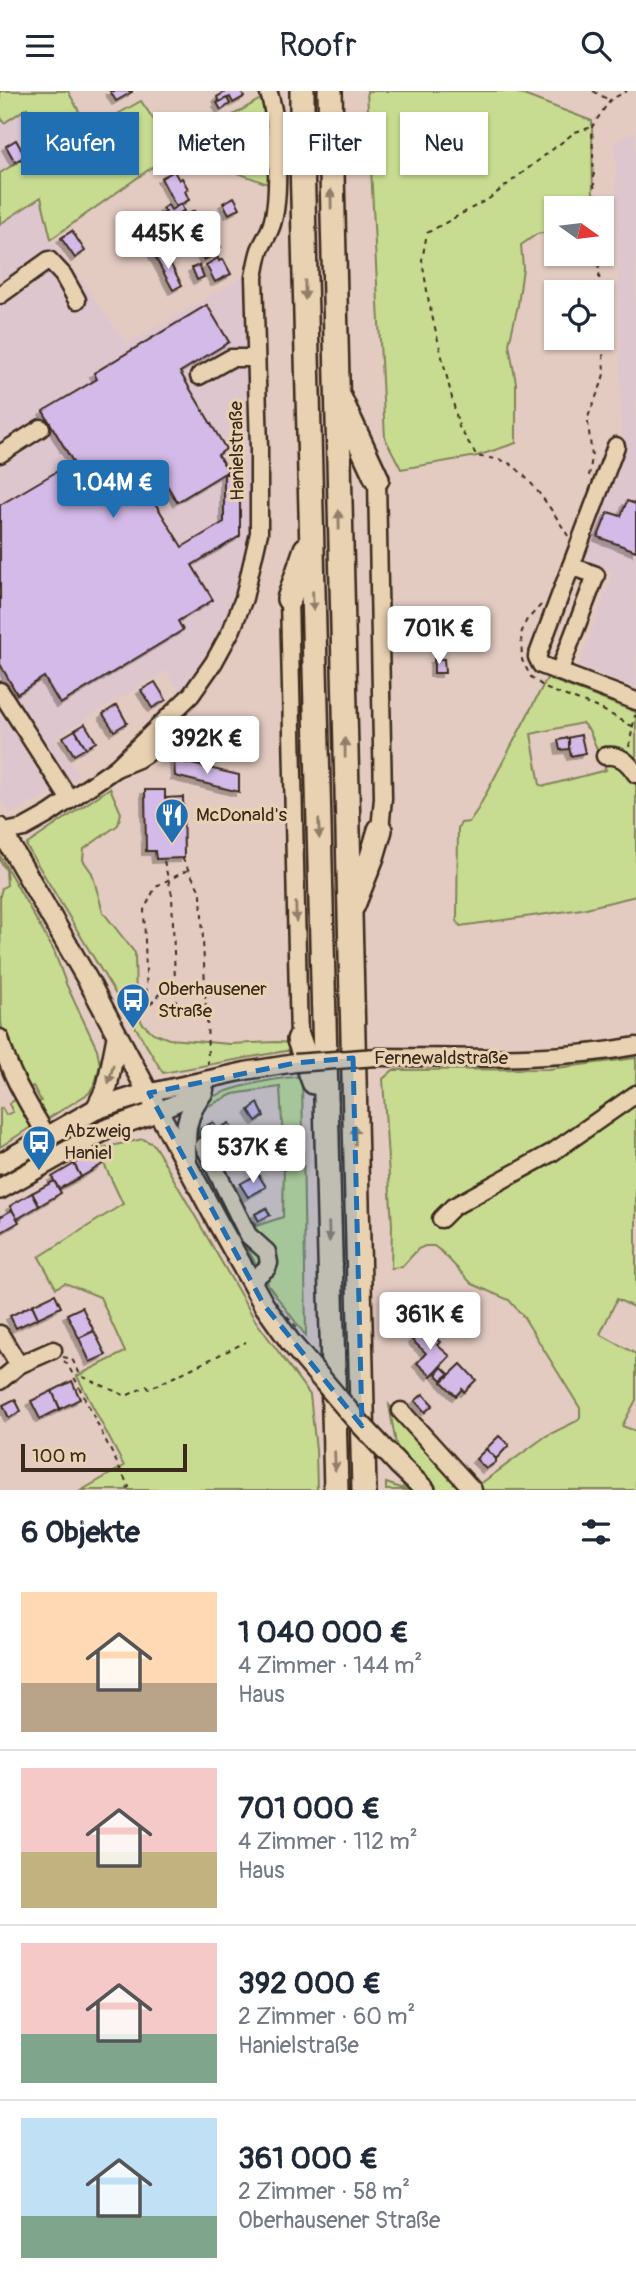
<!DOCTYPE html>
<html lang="de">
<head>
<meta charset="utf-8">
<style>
  :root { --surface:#fff; --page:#f2f2f3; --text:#1f2937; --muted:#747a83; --line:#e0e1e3; --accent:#1f6fb2 }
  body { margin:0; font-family:Pangolin,sans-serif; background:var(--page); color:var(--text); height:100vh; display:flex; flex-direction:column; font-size:26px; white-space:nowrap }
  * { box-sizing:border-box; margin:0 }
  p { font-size:23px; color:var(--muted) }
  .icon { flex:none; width:38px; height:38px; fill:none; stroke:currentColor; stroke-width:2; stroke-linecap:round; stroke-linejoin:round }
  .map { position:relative; height:1399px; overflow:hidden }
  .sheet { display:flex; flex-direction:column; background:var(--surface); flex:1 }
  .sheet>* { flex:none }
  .top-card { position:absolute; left:21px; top:21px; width:595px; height:63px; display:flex; gap:14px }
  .needle { width:46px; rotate:104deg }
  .controls { position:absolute; left:544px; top:105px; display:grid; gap:14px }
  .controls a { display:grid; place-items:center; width:70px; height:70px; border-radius:0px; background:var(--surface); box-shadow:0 2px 5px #0004; font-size:35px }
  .scale { position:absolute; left:21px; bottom:18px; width:166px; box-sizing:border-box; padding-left:7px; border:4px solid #3b2a1e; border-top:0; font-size:19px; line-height:24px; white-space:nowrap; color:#3b2a1e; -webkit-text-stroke:5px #e9d2b2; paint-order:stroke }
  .price { position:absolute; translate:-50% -60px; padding:0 16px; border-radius:7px; background:#fff; color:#222; font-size:23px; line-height:46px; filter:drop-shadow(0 2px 4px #0008) }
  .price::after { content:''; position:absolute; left:50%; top:42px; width:21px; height:16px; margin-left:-10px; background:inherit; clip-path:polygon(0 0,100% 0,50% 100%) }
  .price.active { background:var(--accent); color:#fff }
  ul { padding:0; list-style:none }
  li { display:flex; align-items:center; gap:21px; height:175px; padding:0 21px }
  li+li { border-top:2px solid var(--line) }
  li span { display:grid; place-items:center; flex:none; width:196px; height:140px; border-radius:0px; color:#555 }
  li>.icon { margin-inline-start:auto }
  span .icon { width:84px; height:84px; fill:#fffc; stroke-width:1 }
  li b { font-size:30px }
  h2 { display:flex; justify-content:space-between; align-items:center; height:84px; padding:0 21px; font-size:30px }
  .tag { padding:0 24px; border-radius:0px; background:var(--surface); box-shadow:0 2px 5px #0004; font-size:24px; line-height:63px }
  .tag.active { background:var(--accent); color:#fff }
  header { display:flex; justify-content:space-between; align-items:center; height:91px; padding:0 21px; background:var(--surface); font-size:32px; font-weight:600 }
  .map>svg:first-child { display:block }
  .built { fill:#dec6ce }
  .green { fill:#c7dc91; stroke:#818358; stroke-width:2; fill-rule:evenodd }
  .building { fill:#d4bae9; stroke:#3b2a1e; stroke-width:2; filter:url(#shadow) }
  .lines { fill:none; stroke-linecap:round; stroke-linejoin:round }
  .minor-casing { stroke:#3b2a1e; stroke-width:21 }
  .major-casing { stroke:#3b2a1e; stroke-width:24 }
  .highway-casing { stroke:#3b2a1e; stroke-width:28 }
  .path { stroke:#3b2a1e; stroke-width:2; stroke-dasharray:5 5; stroke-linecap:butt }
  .minor { stroke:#e9d2b2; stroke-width:16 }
  .major { stroke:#e9d2b2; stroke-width:19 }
  .highway { stroke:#e9d2b2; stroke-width:23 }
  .minor-bridge-casing { stroke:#3b2a1e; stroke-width:21; stroke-linecap:butt }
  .major-bridge-casing { stroke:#3b2a1e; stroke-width:24; stroke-linecap:butt }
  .path-bridge { stroke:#3b2a1e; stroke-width:2; stroke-dasharray:5 5; stroke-linecap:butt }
  .minor-bridge { stroke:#e9d2b2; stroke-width:16 }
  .major-bridge { stroke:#e9d2b2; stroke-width:19 }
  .oneway { fill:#927e68 }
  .marked { fill:#1f6fb2; fill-opacity:0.2; stroke:#1f6fb2; stroke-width:5; stroke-dasharray:14 9; stroke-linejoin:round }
  .labels { text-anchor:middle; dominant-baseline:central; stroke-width:6; stroke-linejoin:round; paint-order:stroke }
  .street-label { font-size:19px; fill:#3b2a1e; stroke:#e9d2b2 }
  .poi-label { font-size:19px; fill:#3b2a1e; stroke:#e9d2b2; text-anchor:start }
</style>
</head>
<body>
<header><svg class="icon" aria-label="menu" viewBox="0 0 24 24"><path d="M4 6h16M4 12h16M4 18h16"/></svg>Roofr<svg class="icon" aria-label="search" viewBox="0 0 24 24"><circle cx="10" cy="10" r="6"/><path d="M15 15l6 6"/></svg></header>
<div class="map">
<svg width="636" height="1399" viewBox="0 0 636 1399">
  <defs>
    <filter id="shadow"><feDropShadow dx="-4" dy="4" stdDeviation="0" flood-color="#0004"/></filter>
  </defs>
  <rect width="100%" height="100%" fill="#e3cbc2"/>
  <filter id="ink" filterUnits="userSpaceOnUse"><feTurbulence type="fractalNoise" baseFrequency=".0143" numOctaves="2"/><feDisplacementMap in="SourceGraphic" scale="14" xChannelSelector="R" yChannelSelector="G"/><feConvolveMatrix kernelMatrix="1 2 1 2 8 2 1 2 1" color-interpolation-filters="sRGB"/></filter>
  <g filter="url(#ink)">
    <g class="built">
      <polygon points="27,17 34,61 0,82 0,25 4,32"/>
      <polygon points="636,40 636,598 579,575 613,482 582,470 622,358 615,50"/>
      <polygon points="41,105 51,148 127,253 246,184 254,440 240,502 227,538 180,607 178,598 166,580 56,646 79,686 13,722 8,720 0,707 0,133"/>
    </g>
    <g class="green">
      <polygon points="0,0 68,0 89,39 141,10 175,60 51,148 41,106 0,133 0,82 34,61 27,17 4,32 0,25"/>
      <polygon points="367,0 513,0 592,30 593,117 556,117 556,140 537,143 521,154 523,177 518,214 509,253 516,292 516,352 477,365 401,378 385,347"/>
      <polygon points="264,6 268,34 268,93 202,69 199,64 213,54 206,40"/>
      <path d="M547 587 636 621V805L582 818 460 835 457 830 458 737 461 732 469 731 478 718ZM582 632 589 639 606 679 545 695 540 694 531 643Z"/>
      <polygon points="110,697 121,722 118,734 84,758 83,769 92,782 103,821 135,862 136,915 142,932 153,942 169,948 230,953 276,951 295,952 291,959 163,982 26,754"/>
      <polygon points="0,765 54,860 67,895 97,958 100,974 98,982 95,992 89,1002 44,1030 34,1015 41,1010 33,995 25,1000 3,944 1,931 0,804 2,797 7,794 6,779 0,770"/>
      <polygon points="636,967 636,1216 635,1217 617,1208 600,1243 636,1263 636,1309 622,1335 636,1340 636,1399 472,1399 546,1345 577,1330 580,1326 580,1317 523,1225 509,1209 472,1193 442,1161 434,1155 425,1155 418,1158 402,1176 391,1177 392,1134 383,988 393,979 549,978"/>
      <path d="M302 985 306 1245 268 1194 267 1189 276 1174C274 1155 257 1150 247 1136 236 1122 227 1102 222 1086L223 1084 256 1135 283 1126 284 1068 280 996 233 1003 204 1017 198 1029 201 1056 228 1114 245 1146 264 1167 265 1171 262 1177H258C237 1137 198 1079 197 1035 196 1031 194 1028 195 1024 199 998 281 987 302 985Z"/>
      <polygon points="16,1008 31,1036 0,1056 0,1018 2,1017 6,1024 13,1021 9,1013"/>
      <polygon points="125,1015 127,1023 0,1094 0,1078 58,1044"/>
      <polygon points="143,1048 153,1053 157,1059 255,1229 310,1304 316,1359 317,1399 82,1399 124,1375 77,1285 125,1261 100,1206 65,1192 56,1197 39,1166 123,1113 97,1058"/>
      <polygon points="389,1314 466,1399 386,1399 386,1392 404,1398"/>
    </g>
    <g class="building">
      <polygon points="110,0 132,0 132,1 116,10"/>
      <polygon points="227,0 241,0 244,6 233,12 230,6 219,11 217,6"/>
      <polygon points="227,7 230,13 221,19 217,12"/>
      <polygon points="204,41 210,50 186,66 180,58"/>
      <polygon points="16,49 25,65 15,71 6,55"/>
      <polygon points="174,80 179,89 182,87 188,98 185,100 189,109 176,116 161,87"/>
      <polygon points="234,106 240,117 229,123 223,112"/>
      <polygon points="181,113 184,120 166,129 163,123 166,121 163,117 168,114 171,119"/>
      <polygon points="194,120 196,124 201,122 204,127 199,129 203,137 190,144 182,127"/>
      <polygon points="72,140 85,160 75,167 61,147"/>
      <polygon points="153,142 164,161 155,166 144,147"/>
      <polygon points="208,145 209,147 214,145 221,156 215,159 217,162 204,169 195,152"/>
      <polygon points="164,161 182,194 173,199 155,166"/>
      <polygon points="218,167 219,170 223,168 231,183 215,191 206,174"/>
      <polygon points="199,174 204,186 197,189 192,177"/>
      <polygon points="207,214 229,251 180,281 226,358 218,364 228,380 177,411 167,394 150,404 182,456 224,431 224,383 240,383 240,445 192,474 213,509 178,530 183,539 60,613 44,586 17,603 0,573 0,414 73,371 43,320 97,288 94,282"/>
      <polygon points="627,410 636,413 636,460 598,446 608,421 621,425"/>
      <polygon points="434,568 444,568 445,582 434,582"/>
      <polygon points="155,591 166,609 152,617 141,599"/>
      <polygon points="117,614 127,632 114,640 103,623"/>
      <polygon points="85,633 96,651 86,657 75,639"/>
      <polygon points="75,639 86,657 74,664 63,646"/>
      <polygon points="581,644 585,662 571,665 567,647"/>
      <polygon points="569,647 569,658 560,659 558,649"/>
      <polygon points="174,669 239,684 239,701 175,685"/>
      <polygon points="145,699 165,699 165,707 183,706 184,767 156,768 155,760 146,760"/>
      <polygon points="258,1012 264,1025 256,1030 249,1019"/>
      <polygon points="213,1031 221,1045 209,1052 201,1038"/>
      <polygon points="229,1032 233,1039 221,1045 218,1038"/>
      <polygon points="96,1060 103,1073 81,1086 74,1073"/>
      <polygon points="74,1073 81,1086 59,1098 52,1086"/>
      <polygon points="258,1083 266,1096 248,1106 240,1093"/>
      <polygon points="54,1090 61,1102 39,1115 32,1102"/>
      <polygon points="32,1102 39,1115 17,1128 10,1115"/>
      <polygon points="266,1117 270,1124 259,1130 255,1123"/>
      <polygon points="12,1119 19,1131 0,1142 0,1126"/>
      <polygon points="55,1203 61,1216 38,1227 32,1214"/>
      <polygon points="442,1203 452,1212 439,1226 432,1219 442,1208 439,1206"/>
      <polygon points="32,1214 38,1227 16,1237 10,1225"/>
      <polygon points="82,1216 94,1240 79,1247 67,1223"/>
      <polygon points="424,1236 440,1251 437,1254 450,1265 431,1285 417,1272 426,1262 412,1249"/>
      <polygon points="94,1240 106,1264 90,1271 79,1247"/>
      <polygon points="461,1273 476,1289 464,1301 462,1298 456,1305 442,1291"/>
      <polygon points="442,1276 449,1283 442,1289 436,1283"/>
      <polygon points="72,1290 80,1308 60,1318 52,1300"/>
      <polygon points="52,1300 60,1318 40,1328 31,1310"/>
      <polygon points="423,1303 433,1314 425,1321 415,1310"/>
      <polygon points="15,1308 21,1320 9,1327 3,1314"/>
      <polygon points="499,1345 509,1354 496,1368 486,1358"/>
      <polygon points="486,1358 496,1368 496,1371 486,1378 476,1368"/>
    </g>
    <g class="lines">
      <g class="minor-casing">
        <g id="minor">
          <polyline points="0,204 49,169 63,184 77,209"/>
          <polyline points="199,285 231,267 256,267"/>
          <polyline points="616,355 537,566 541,574 636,610"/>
          <polyline points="0,363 41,337"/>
          <polyline points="377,388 383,707 380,739"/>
          <polyline points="289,508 299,949"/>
          <polyline points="559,581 596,484 571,475"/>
          <polyline points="0,600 70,709"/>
          <path d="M605 665C620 663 628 671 636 683"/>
          <path d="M116 677 191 604 214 571 232 538 244 507 259 442V357L254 186C256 177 257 168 260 159 264 149 271 140 273 129 280 104 278 24 268 0"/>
          <polyline points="0,742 24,737 49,723 116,677 138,668 165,650 201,646"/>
          <path d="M0 947C9 983 29 1014 47 1045"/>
          <path d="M377 966C464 966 550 971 636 955"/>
          <polyline points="147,1002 245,980 295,972"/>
          <polyline points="156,1021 205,999"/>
          <polyline points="204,1055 248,1144 267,1161 269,1172 267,1177 251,1190"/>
          <polyline points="441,1128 453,1116 553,1061 636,1003"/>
          <polyline points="0,1243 19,1274"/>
          <polyline points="0,1290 19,1274 53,1259"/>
          <polyline points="401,1320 473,1399"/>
        </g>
      </g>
      <g class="major-casing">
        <g id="major">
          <polyline points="0,737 90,893 217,1130 264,1214 291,1252"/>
          <polyline points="96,1018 107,996 117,946"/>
          <path d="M186 1071C185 1041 184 1026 203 1001"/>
          <polyline points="0,1073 96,1018 147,1002"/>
          <polyline points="0,1098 105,1039 156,1021"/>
          <polyline points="399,1374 425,1399"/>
        </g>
      </g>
      <g class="highway-casing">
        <g id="highway">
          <polyline points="302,0 302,68 336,1399"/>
          <polyline points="330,0 364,1399"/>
          <polyline points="340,308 377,388"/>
          <polyline points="289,508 306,458"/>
          <polyline points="353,814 372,766 380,739"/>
          <polyline points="299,949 314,991"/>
        </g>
      </g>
      <g class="path">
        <polyline points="593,0 609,9"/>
        <polyline points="595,117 592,36 610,9 627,0"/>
        <polyline points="598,163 600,201"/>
        <polyline points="589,385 592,366 588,332 589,323 601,294 604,283 602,238"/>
        <path d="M568 445C557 426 525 377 504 370 496 367 485 367 477 365L459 336 429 212 422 169 427 142 490 107 575 41 592 36"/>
        <polyline points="541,514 526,530 521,543 522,569 531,586 547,598 601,618 632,635"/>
        <polyline points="629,656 635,624"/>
        <polyline points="182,767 201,802 206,919"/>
        <polyline points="164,770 172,804 176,919"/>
        <polyline points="160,902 149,915 147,911 144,819 155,797 160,793 188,779"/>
        <polyline points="207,919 208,973"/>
        <polyline points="63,1266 72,1268 81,1285 126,1305 147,1295 149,1298 246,1251"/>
        <polyline points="64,1270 68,1274 129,1396 124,1399"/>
      </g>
      <use href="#minor" class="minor"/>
      <use href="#major" class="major"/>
      <use href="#highway" class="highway"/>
      <g class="minor-bridge-casing">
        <polyline id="minor-bridge" points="295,972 377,966"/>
      </g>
      <g class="major-bridge-casing">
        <polyline id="major-bridge" points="291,1252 353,1325 399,1374"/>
      </g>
      <polyline class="path-bridge" points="287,1225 298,1238"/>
      <use href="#minor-bridge" class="minor-bridge"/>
      <use href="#major-bridge" class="major-bridge"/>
    </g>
    <defs><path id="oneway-solid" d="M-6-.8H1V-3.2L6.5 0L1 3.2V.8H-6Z" transform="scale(1.75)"/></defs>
    <g class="oneway">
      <use href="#oneway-solid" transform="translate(331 108) rotate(-91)"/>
      <use href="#oneway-solid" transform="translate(305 199) rotate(89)"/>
      <use href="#oneway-solid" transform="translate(339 429) rotate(-91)"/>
      <use href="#oneway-solid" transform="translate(313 510) rotate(88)"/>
      <use href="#oneway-solid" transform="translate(345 657) rotate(-91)"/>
      <use href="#oneway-solid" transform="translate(319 738) rotate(88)"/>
      <use href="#oneway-solid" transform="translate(296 821) rotate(89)"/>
      <use href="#oneway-solid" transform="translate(111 983) rotate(104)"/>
      <use href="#oneway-solid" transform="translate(355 1044) rotate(-92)"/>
      <use href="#oneway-solid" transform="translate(329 1141) rotate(88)"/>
      <use href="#oneway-solid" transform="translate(335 1370) rotate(88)"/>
    </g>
  </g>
  <path class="marked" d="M353 967 362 1335 264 1214 149 1002 295 972Z"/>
  <defs>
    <g id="restaurant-pin" transform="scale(1.75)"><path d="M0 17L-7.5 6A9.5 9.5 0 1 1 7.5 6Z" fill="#1f6fb2" stroke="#e9d2b2"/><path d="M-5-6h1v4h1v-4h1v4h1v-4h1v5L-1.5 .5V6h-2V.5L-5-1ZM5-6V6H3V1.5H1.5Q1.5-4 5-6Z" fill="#fff"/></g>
    <g id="bus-pin" transform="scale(1.75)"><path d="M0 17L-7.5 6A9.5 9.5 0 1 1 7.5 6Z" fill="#1f6fb2" stroke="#e9d2b2"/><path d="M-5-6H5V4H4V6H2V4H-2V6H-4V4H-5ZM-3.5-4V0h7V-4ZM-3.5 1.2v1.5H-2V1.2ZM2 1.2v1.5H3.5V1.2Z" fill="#fff"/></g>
  </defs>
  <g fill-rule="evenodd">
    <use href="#restaurant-pin" x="172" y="724"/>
    <use href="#bus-pin" x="133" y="909"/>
    <use href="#bus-pin" x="39" y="1051"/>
  </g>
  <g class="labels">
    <g class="street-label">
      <text transform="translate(237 360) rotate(-91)">Hanielstraße</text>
      <text x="441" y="967">Fernewaldstraße</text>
    </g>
    <g class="poi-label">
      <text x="196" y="724">McDonald's</text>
      <text x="158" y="898">Oberhausener<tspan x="158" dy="22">Straße</tspan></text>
      <text x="64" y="1040">Abzweig<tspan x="64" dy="22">Haniel</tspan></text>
    </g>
  </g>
</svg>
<div class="controls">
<a><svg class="needle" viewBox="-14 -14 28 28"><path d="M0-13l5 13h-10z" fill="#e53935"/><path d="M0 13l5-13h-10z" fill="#747a83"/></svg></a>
<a><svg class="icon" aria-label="locate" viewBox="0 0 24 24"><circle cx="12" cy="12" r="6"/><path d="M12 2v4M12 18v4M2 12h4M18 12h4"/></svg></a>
</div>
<div class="scale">100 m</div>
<b class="price" style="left:168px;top:180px">445K €</b>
<b class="price active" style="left:113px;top:429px">1.04M €</b>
<b class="price" style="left:439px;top:575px">701K €</b>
<b class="price" style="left:207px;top:685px">392K €</b>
<b class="price" style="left:253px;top:1094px">537K €</b>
<b class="price" style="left:430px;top:1261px">361K €</b>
<div class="top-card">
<a class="tag active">Kaufen</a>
<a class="tag">Mieten</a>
<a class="tag">Filter</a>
<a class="tag">Neu</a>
</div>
</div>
<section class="sheet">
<h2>6 Objekte<svg class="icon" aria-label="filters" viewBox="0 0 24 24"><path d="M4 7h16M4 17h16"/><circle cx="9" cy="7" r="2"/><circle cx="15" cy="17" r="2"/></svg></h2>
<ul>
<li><span style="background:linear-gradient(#ffd9b3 65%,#b9a48a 0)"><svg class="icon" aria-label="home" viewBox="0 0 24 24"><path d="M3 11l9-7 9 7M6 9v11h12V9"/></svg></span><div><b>1 040 000 €</b><p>4 Zimmer · 144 m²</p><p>Haus</p></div></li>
<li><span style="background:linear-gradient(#f6c9c9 60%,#c2b280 0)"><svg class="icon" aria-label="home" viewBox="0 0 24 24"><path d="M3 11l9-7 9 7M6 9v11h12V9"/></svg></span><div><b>701 000 €</b><p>4 Zimmer · 112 m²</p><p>Haus</p></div></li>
<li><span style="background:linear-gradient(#f6c9c9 65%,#7fa58c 0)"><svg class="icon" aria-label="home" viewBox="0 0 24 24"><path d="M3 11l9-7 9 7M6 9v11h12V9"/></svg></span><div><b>392 000 €</b><p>2 Zimmer · 60 m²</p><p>Hanielstraße</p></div></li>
<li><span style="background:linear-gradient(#bfe0f5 70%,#7fa58c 0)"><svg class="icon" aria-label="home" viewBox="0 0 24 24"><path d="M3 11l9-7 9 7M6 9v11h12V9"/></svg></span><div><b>361 000 €</b><p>2 Zimmer · 58 m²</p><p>Oberhausener Straße</p></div></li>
</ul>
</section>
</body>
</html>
